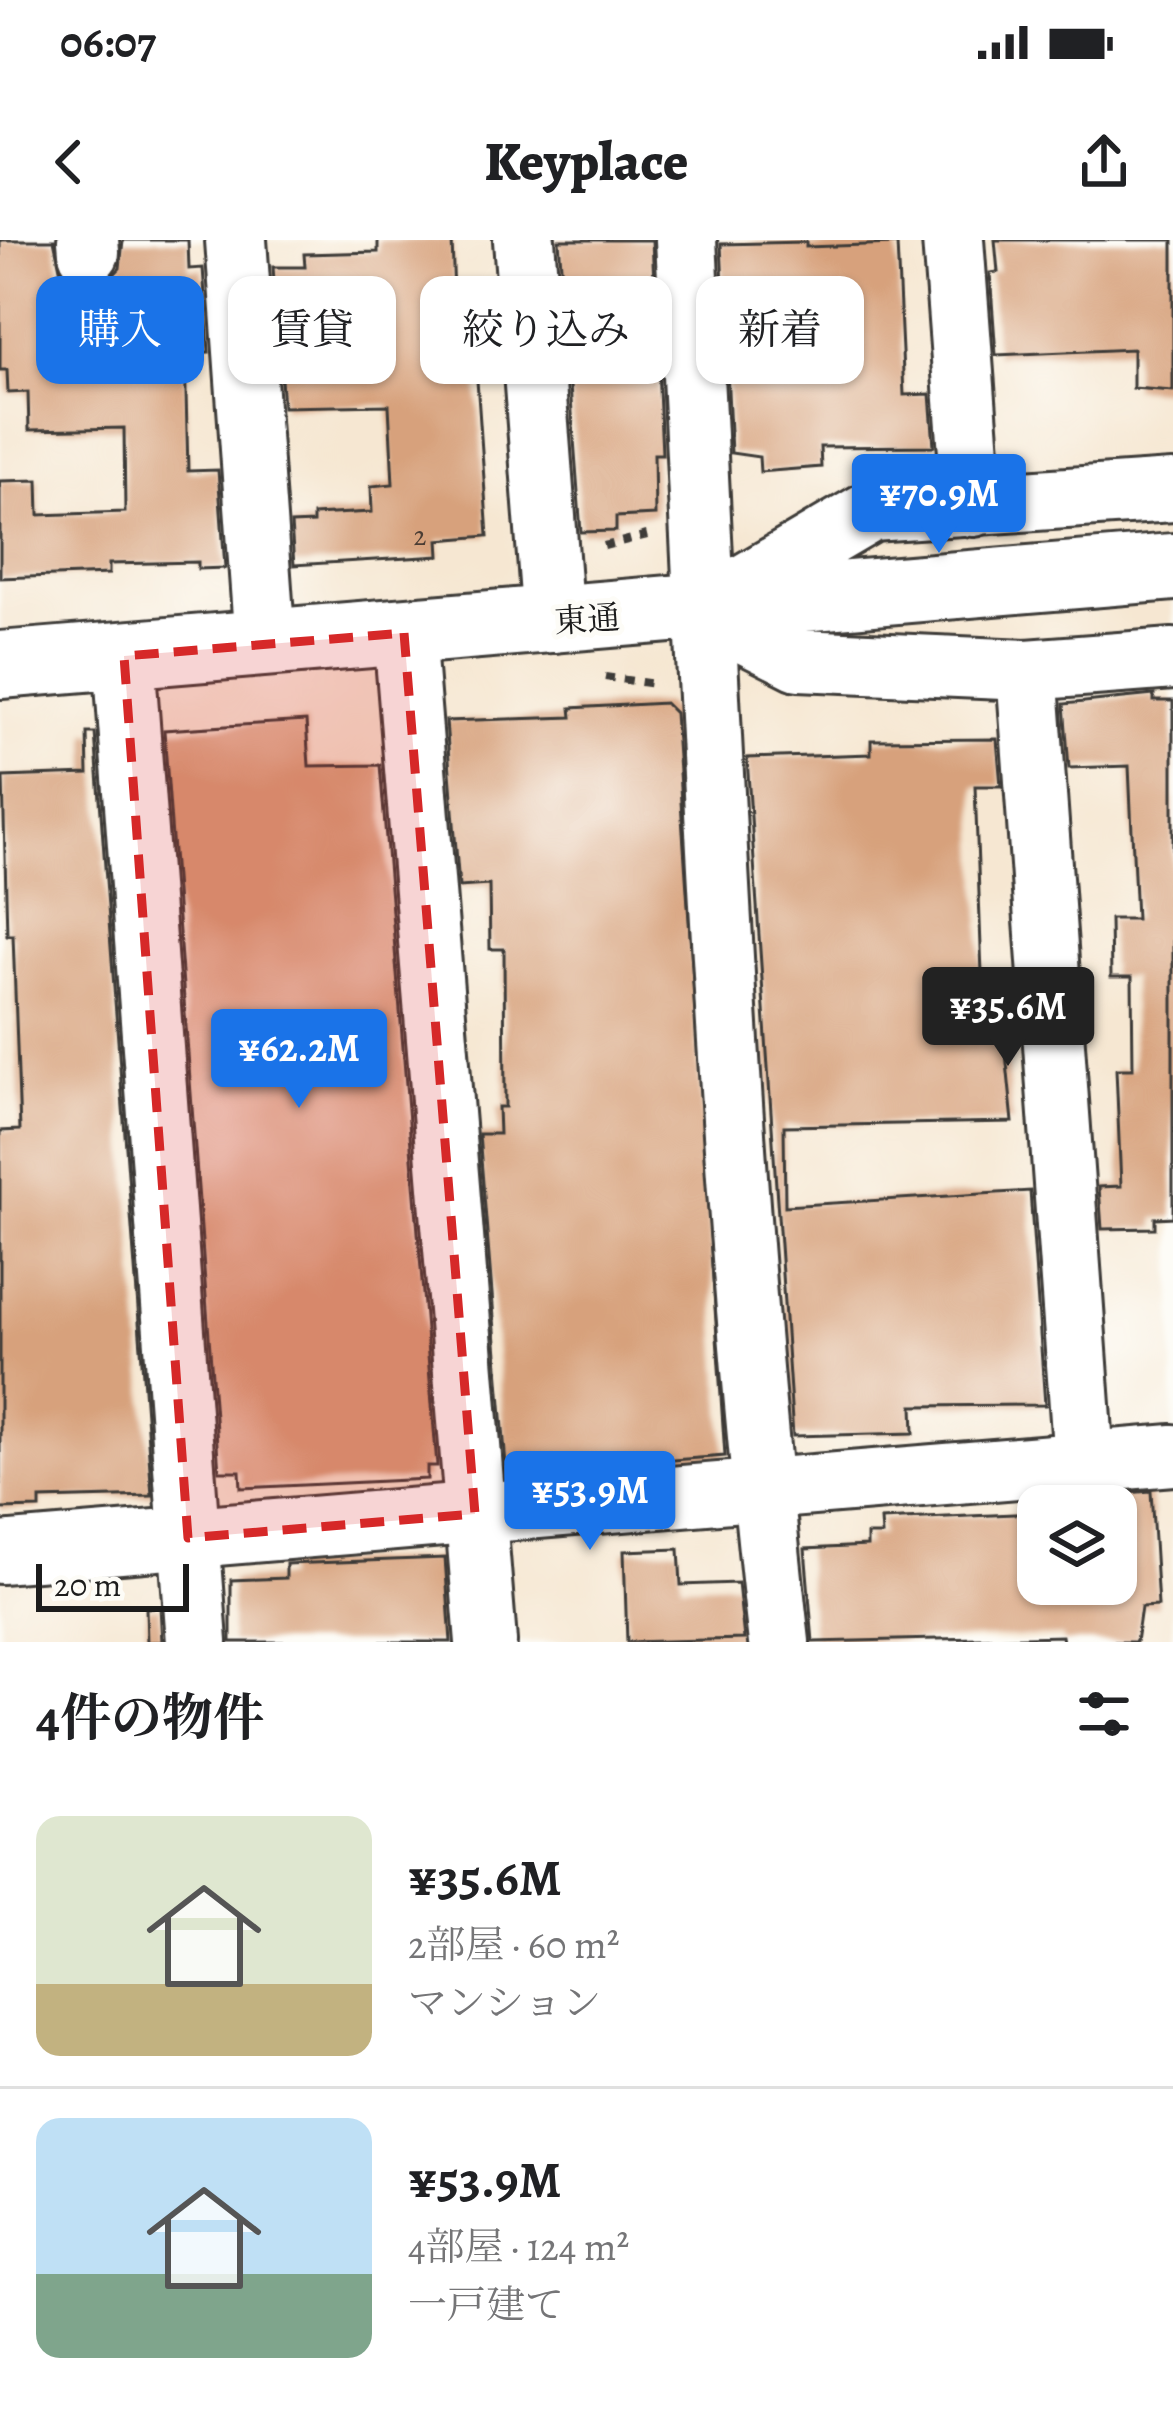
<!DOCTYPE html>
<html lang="ja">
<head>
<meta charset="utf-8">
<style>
  :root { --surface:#fff; --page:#f6f6f6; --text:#202124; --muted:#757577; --line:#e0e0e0; --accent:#1a73e8 }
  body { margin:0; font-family:Alegreya,"Noto Serif JP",serif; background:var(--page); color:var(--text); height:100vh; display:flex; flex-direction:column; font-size:45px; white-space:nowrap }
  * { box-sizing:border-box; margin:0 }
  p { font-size:39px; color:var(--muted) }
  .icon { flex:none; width:66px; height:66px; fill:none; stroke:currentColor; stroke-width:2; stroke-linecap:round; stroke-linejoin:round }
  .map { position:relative; height:1402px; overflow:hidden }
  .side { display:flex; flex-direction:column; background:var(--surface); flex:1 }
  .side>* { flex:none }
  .hud { position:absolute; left:36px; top:36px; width:1101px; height:108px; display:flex; gap:24px }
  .controls { position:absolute; left:1017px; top:1245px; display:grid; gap:24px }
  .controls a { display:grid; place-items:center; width:120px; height:120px; border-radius:24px; background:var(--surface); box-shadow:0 3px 9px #0004; font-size:60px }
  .scale { position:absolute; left:36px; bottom:30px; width:153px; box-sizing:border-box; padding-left:12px; border:6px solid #1c1c1c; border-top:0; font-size:33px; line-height:42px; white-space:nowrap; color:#1c1c1c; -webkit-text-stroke:9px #fdfcf7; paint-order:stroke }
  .price { position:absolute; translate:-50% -102px; padding:0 27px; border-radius:12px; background:var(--accent); color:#fff; font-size:39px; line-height:78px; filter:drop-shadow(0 3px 6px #0008) }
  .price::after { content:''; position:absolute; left:50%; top:72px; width:36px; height:27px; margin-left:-18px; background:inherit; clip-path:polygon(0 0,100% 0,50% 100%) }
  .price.current { background:#222; color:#fff }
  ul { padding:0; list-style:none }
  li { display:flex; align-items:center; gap:36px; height:300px; padding:0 36px }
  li+li { border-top:3px solid var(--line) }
  li span { display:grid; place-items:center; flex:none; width:336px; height:240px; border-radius:24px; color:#555 }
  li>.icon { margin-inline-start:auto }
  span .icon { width:144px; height:144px; fill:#fffc; stroke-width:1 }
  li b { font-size:51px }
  h2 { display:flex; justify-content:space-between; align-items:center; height:144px; padding:0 36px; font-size:51px }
  .pill { padding:0 42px; border-radius:24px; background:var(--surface); box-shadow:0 3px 9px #0004; font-size:42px; line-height:108px }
  .pill.current { background:var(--accent); color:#fff }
  .status { display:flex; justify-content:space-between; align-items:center; height:84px; padding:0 60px; background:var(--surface); direction:ltr }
  .status svg { height:33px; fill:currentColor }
  header { display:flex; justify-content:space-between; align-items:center; height:156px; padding:0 36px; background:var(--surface); font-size:54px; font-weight:800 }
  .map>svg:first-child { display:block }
  .building { fill:#d7a17b }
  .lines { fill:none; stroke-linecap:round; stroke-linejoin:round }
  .minor-casing { stroke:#3d3a37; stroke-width:66 }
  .tertiary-casing { stroke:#3d3a37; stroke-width:72 }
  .path { stroke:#3d3a37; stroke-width:8; stroke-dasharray:9 9; stroke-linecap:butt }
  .minor { stroke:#fff; stroke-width:60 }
  .tertiary { stroke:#fff; stroke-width:66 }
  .marked { fill:#d62828; fill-opacity:0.2; stroke:#d62828; stroke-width:9; stroke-dasharray:24 15; stroke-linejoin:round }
  .labels { text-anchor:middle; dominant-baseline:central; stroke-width:10; stroke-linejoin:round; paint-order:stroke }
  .number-label { font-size:27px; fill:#4b3d34 }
  .street-label { font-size:33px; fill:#1c1c1c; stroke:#fdfcf7 }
</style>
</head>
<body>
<div class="status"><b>06:07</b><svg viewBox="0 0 49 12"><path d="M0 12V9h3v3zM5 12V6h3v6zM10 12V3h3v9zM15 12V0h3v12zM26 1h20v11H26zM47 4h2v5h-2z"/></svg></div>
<header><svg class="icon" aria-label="back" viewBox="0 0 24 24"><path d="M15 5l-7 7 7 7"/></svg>Keyplace<svg class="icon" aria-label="share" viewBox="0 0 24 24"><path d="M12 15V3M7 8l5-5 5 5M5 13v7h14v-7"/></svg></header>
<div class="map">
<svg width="1173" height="1402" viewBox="0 0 1173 1402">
  <rect width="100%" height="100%" fill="#fdfcf7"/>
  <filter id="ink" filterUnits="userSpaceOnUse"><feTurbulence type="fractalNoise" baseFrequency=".00833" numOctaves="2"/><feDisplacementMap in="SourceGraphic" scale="24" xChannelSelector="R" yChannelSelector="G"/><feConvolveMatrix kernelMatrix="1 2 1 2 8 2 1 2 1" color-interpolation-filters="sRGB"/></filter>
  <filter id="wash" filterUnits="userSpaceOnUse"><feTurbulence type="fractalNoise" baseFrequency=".004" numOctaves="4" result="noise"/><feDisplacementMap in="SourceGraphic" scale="48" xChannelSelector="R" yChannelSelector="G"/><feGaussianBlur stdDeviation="2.7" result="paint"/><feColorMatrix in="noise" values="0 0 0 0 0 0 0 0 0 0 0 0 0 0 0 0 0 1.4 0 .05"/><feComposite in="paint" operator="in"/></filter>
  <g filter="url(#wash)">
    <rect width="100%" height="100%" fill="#f6e7d2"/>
    <g id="blocks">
      <g class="building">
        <polygon points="0,0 54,0 61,33 91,46 108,41 120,28 123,0 188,0 189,29 203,28 209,112 185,113 188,231 218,230 225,328 198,329 198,322 109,324 109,334 0,338 0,241 38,240 39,275 125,272 124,188 29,190 28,152 8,153 7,130 0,130"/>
        <polygon points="378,0 452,0 456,113 475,112 488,296 439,300 440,316 294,325 291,284 313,283 313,275 372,272 371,246 393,244 389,165 283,167 273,27 305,27 304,14 378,12"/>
        <polygon points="559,0 652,0 662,214 654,214 655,275 616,277 616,291 581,292"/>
        <polygon points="995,0 1173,0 1173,151 1133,148 1133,109 996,115 990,33 998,32"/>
        <polygon points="806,2 806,7 897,4 904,155 930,154 934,206 820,207 821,227 760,232 759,217 731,213 721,4"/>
        <polygon points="1154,455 1154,461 1173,461 1173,977 1155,978 1155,988 1102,989 1099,947 1121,946 1116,829 1133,829 1132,737 1111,737 1110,679 1136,679 1129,526 1069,528 1064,464"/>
        <polygon points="665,463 675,473 725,1216 515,1232 515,1225 506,1225 479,894 499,894 498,867 505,867 504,709 490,709 489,645 459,647 446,481 572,477 571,468"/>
        <polygon points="306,481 309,526 380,525 437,1226 427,1226 427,1239 241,1248 240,1231 219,1231 164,490"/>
        <polygon points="87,493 95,493 152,1256 40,1259 40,1268 0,1269 0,891 20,890 13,695 7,695 3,537 88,534"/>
        <polygon points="997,499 1001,546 975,546 983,761 991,761 992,775 1002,774 1013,882 784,886 785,966 1030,951 1045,1165 913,1166 914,1193 793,1196 747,518 871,514 871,500"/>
        <polygon points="1151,1251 1158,1366 1141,1367 1136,1402 1063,1402 1062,1396 813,1402 805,1309 867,1306 867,1295 882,1295 881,1280 1038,1273 1038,1344 1116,1344 1116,1254"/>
        <polygon points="679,1309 681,1345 738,1343 744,1399 627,1402 624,1311"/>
        <polygon points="445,1318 451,1402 231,1402 231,1340 286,1338 286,1324"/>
        <polygon points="160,1367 162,1402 147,1402 146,1368"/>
      </g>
    </g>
  </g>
  <g filter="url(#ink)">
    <use href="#blocks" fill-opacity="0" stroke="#3d3a37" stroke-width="3"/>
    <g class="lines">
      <g class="minor-casing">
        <g id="minor">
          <polyline points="88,0 89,12"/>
          <polyline points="236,0 265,404"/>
          <polyline points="524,0 553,382"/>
          <path d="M686 0C711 467 726 937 779 1402"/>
          <polyline points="953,0 973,266"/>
          <polyline points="707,367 871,271 1173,251"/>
          <polyline points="702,371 799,420 1027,430 1173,419"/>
          <polyline points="404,393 486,1402"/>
          <polyline points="124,416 197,1402"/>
          <polyline points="1027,430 1084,1221"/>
          <polyline points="0,1313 1173,1215"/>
        </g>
      </g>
      <g class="tertiary-casing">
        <polyline id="tertiary" points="0,425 1173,327"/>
      </g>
      <g class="path">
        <polyline points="604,306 647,295"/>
        <polyline points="605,437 655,444"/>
      </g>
      <use href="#minor" class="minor"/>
      <use href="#tertiary" class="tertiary"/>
    </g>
  </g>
  <path class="marked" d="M404 393 475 1274 188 1298 124 416Z"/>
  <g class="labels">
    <g class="number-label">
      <text x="420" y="296">2</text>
    </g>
    <g class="street-label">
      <text transform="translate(587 379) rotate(-4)">東通</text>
    </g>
  </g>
</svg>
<div class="controls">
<a><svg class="icon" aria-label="layers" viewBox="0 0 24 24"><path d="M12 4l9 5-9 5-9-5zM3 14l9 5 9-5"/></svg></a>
</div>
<div class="scale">20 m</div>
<b class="price" style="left:939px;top:316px">¥70.9M</b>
<b class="price current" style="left:1008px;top:829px">¥35.6M</b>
<b class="price" style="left:299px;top:871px">¥62.2M</b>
<b class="price" style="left:590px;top:1313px">¥53.9M</b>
<div class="hud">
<a class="pill current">購入</a>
<a class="pill">賃貸</a>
<a class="pill">絞り込み</a>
<a class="pill">新着</a>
</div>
</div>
<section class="side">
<h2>4件の物件<svg class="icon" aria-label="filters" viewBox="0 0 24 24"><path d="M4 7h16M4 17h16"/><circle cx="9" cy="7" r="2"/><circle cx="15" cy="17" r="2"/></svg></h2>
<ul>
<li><span style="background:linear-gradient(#dfe7d0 70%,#c2b280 0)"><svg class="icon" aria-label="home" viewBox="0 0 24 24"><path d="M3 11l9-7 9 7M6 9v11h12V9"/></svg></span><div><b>¥35.6M</b><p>2部屋 · 60 m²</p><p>マンション</p></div></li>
<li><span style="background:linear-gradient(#bfe0f5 65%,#7fa58c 0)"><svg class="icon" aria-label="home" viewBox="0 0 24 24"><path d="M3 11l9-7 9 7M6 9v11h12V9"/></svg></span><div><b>¥53.9M</b><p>4部屋 · 124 m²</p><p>一戸建て</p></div></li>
</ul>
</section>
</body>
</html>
